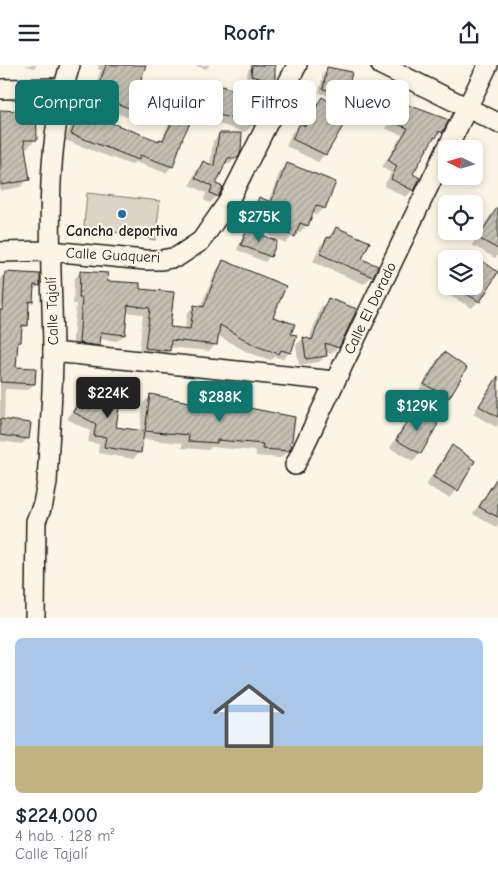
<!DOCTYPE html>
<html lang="es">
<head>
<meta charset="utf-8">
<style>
  :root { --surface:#fff; --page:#f6f6f7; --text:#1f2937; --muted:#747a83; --accent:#0f766e }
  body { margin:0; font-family:"Comic Neue",sans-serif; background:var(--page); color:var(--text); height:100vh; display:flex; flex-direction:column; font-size:19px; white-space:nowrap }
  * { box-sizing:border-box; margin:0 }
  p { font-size:16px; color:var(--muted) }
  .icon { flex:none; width:28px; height:28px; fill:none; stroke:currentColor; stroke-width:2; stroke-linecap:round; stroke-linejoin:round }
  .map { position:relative; height:553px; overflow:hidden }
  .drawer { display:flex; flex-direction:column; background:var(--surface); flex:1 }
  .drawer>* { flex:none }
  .guide { position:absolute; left:15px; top:15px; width:469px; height:45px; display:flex; gap:10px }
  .needle { width:32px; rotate:275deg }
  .tools { position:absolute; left:438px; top:75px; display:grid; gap:10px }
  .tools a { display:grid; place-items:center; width:45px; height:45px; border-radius:8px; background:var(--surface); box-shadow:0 2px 8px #0003; font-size:25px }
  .price { position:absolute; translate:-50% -42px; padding:0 11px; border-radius:5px; background:var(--accent); color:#fff; font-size:16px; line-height:32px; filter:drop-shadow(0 1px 2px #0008) }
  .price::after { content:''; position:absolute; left:50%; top:30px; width:15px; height:11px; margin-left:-8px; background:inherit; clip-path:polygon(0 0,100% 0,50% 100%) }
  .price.on { background:#222; color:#fff }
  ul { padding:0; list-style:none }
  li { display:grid; align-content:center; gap:10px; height:265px; padding:0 15px }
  li span { display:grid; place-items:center; height:155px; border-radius:8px; color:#555 }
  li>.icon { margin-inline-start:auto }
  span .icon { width:90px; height:90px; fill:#fffc; stroke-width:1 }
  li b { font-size:21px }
  .tag { padding:0 18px; border-radius:8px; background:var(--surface); box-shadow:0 2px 8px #0003; font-size:18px; line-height:45px }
  .tag.on { background:var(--accent); color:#fff }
  header { display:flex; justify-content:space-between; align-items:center; height:65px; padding:0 15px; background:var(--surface); font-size:22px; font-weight:700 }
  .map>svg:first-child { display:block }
  .pitch { fill:#dbd5c8; stroke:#7c7872 }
  .shadow { fill:#0003 }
  .building { fill:url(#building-hatch); stroke:#1c1c1c }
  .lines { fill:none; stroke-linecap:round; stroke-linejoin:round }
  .minor-casing { stroke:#1c1c1c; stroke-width:22 }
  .minor { stroke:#fcf5e5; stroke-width:19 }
  .poi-dot { fill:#1f6fb2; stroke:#fcf5e5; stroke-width:2 }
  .labels { text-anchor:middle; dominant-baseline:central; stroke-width:4.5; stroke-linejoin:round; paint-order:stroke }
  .poi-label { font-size:15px; font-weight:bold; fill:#1c1c1c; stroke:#fcf5e5 }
  .street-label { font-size:15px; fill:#1c1c1c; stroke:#fcf5e5 }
</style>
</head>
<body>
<header><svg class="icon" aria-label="menu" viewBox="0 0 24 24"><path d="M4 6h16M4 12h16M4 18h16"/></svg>Roofr<svg class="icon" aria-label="share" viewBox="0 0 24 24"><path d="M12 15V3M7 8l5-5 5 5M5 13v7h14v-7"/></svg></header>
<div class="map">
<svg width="498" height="553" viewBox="0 0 498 553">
  <defs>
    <pattern id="building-hatch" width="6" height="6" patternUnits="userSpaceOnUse" patternTransform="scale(1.25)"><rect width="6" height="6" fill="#c4c0b3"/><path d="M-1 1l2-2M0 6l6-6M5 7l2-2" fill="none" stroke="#a8a499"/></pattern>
  </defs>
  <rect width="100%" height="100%" fill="#fcf5e5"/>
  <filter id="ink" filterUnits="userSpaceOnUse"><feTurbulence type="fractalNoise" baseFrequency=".02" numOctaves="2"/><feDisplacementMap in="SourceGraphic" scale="10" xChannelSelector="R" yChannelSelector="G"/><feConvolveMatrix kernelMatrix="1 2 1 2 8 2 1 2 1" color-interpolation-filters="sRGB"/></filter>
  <g filter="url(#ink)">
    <polygon class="pitch" points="87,128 160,136 155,175 84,161"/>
    <g class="shadow">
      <polygon points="25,0 37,0 34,3"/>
      <polygon points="99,0 145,0 137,19 151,52 144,59 89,37 101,5 98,4"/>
      <polygon points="194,0 210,0 206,4"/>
      <polygon points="253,0 274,0 273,17 269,21 246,15 248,5"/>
      <polygon points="328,4 346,28 341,33 319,28 323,9"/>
      <polygon points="198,17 245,48 253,60 245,67 192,51 182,72 172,101 166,108 135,97 131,100 65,75 73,54 80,47 158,77 161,76 172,51 179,45 185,48 191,24"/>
      <polygon points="322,34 325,89 318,97 286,81 292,67 300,60 303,61 315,41"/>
      <polygon points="19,38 35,75 28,82 24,82 28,114 21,122 0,126 0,52 6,47 12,47"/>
      <polygon points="400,38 441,67 429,79 411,110 413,125 406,132 384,121 391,108 382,102 402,70 386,64 393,45"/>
      <polygon points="219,70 237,92 230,99 224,99 214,120 217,131 210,138 204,135 206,128 190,120 197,104 204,98 210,100 213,76"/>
      <polygon points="288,99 324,143 316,150 311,148 306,161 299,168 296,167 286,178 269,171 273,163 247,152 252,141 259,134 268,137 280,107"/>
      <polygon points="498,143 498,190 495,193 472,180 491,150"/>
      <polygon points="336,163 361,195 376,202 371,212 364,219 313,197 320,181"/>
      <polygon points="247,166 275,177 269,192 265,197 237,185 243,170"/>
      <polygon points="475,192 479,236 472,243 449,230 454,221 474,221 474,194"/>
      <polygon points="224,197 271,252 290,270 290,287 283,294 275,292 271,295 249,288 217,270 216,279 209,286 169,282 168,285 162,292 139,289 143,249 126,247 124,270 117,276 99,274 99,280 92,287 72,285 76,239 73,239 74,214 81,207 106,217 139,225 168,263 185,265 187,248 194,241 200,242 217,204"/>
      <polygon points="5,208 39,220 33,226 32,236 28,240 27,260 20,267 19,277 16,280 15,303 34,319 28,325 5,324 4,355 28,373 22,379 0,376 0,214"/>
      <polygon points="328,235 338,282 331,289 325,287 326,290 319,297 299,300 296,280 303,274 309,275 321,242"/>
      <polygon points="444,289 465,304 448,332 440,340 418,327 436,296"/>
      <polygon points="498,312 498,360 496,362 473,349 492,319"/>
      <polygon points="93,316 111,337 114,363 140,367 143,338 151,331 224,345 230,340 288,386 280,393 256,391 256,386 211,382 208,385 182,383 182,378 142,374 140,387 133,394 98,388 99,379 88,377 90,366 67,354 86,323"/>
      <polygon points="416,344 420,388 413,396 390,383 408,352"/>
      <polygon points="452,382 474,397 457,425 449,433 426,420 445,389"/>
      <polygon points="498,412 498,460 496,462 473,449 492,419"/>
    </g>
    <g class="building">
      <polygon points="106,0 146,0 139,19 161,28 152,52 95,30"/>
      <polygon points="252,0 275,0 275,17 251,11"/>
      <polygon points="327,2 352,7 347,29 323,24"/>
      <polygon points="198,15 251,29 246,47 258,51 254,60 191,42"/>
      <polygon points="322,32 350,49 326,90 292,74 300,58 305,61"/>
      <polygon points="19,36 36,36 37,75 24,75 30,115 1,120 0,45 19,46"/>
      <polygon points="400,37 449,55 442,68 439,66 436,73 434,72 413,109 420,113 414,126 391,114 397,101 388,95 408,63 392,57"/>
      <polygon points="179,43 194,50 183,72 173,102 140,90 139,95 71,69 80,46 159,76 159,74 163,75"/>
      <polygon points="219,68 242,68 241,86 238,93 228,93 216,119 223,122 218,132 210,128 212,121 195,113 203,96 214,101"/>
      <polygon points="287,98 336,117 325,144 316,140 308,161 300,158 295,172 276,164 280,155 254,145 259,132 271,137"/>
      <polygon points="498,141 498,184 478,173"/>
      <polygon points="336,162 370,177 362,194 378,201 373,212 320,189 327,172 331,173"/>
      <polygon points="247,164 277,176 271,192 241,180"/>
      <polygon points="474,190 498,207 480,237 453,221 474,221"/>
      <polygon points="223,195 286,221 273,252 295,259 291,269 297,270 291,288 281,285 279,289 256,281 220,260 217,280 171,275 170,286 145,283 150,243 128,240 125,270 101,267 100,281 79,278 82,233 79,233 80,206 108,208 107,216 140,218 140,224 174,227 170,262 190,264 194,240 204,242 212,220"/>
      <polygon points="5,207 40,209 40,221 34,220 33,237 29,236 28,261 22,260 21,277 18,277 16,302 36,303 35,319 0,317 0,245 3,245"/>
      <polygon points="328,233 357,244 339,283 325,278 327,291 306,294 303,272 312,275"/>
      <polygon points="444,287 467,303 449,333 424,319"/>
      <polygon points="498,311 498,352 479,341"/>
      <polygon points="93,315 116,331 113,336 120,337 116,362 144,366 141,388 104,382 106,372 94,371 96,359 73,347"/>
      <polygon points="150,329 228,345 229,339 295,352 291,382 289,386 262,384 263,379 217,375 217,378 188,376 189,370 145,366"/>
      <polygon points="416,343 438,359 421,389 396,375"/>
      <polygon points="0,354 31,358 29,374 0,370"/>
      <polygon points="452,380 475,396 458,426 433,412"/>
      <polygon points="498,411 498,452 479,442"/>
    </g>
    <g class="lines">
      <g class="minor-casing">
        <g id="minor">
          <polyline points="381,0 498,58"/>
          <polyline points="0,24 63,23"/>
          <polyline points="447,84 488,0"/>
          <polyline points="0,187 50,186 145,195 161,195 177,192 201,176 228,137 297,0"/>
          <polyline points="53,287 335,316"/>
          <polyline points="295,400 446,85"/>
          <path d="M35 553 36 456 43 439 47 418C49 374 53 330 53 286 52 190 41 93 70 0"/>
        </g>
      </g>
      <use href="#minor" class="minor"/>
    </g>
  </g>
  <circle class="poi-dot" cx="122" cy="149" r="5"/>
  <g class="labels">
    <g class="poi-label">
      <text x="122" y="166">Cancha deportiva</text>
    </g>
    <g class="street-label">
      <text transform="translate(113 190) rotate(3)">Calle Guaqueri</text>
      <text transform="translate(370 243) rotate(-64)">Calle El Dorado</text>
      <text transform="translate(52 246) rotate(-92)">Calle Tajalí</text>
    </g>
  </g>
</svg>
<div class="tools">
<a><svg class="needle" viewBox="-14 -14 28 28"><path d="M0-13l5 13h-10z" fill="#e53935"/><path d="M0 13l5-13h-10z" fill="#747a83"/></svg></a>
<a><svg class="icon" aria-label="locate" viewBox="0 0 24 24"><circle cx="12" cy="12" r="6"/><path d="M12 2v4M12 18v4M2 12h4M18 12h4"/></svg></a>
<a><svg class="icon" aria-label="layers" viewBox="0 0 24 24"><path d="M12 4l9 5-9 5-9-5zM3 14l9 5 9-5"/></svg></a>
</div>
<b class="price" style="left:259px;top:178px">$275K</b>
<b class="price on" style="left:108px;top:354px">$224K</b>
<b class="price" style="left:220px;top:358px">$288K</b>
<b class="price" style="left:417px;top:367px">$129K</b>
<div class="guide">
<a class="tag on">Comprar</a>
<a class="tag">Alquilar</a>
<a class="tag">Filtros</a>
<a class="tag">Nuevo</a>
</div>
</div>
<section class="drawer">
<ul>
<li><span style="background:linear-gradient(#a9c7e8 70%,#c2b280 0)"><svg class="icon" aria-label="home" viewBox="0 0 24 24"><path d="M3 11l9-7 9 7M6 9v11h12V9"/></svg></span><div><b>$224,000</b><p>4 hab. · 128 m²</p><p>Calle Tajalí</p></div></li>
</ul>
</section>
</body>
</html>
